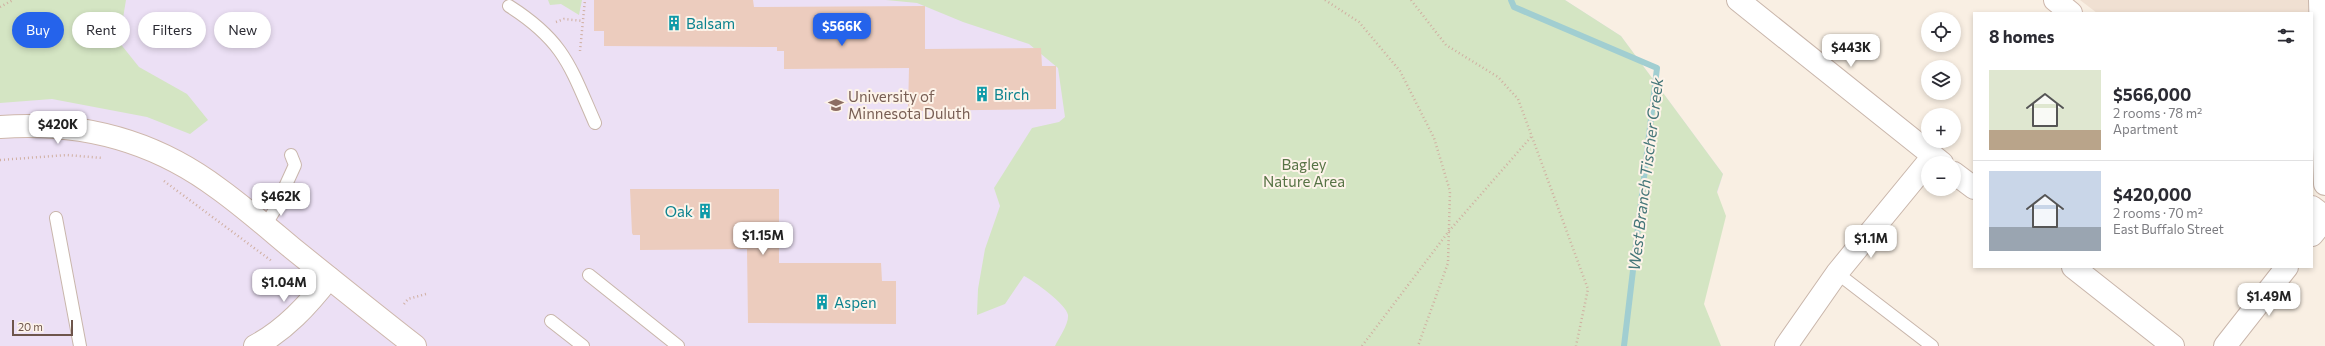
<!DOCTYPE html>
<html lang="en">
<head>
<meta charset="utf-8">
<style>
  :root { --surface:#fff; --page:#f7f7f7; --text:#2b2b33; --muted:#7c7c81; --line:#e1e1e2; --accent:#2563eb }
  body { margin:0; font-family:Commissioner,sans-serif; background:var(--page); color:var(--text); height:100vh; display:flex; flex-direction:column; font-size:15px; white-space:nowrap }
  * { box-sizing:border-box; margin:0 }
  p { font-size:13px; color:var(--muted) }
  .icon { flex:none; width:22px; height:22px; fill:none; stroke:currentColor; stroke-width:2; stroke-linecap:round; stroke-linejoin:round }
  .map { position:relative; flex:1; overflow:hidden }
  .drawer { position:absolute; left:1973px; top:12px; width:340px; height:256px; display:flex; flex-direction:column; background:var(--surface); border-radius:0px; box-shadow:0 2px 6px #0003 }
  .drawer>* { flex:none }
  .hud { position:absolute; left:12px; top:12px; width:380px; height:36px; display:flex; gap:8px }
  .tools { position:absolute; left:1921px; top:12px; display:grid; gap:8px }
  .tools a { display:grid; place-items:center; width:40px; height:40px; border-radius:50%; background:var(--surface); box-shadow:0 2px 6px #0003; font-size:20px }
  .scale { position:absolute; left:12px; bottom:10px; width:61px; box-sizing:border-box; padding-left:4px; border:2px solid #6e554c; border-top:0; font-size:11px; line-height:14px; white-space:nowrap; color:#6e554c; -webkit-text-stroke:3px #fdf3e9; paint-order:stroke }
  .price { position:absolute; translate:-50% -34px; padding:0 9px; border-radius:8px; background:#fff; color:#222; font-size:13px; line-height:26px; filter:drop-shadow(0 1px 2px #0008) }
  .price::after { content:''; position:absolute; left:50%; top:24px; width:12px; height:9px; margin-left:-6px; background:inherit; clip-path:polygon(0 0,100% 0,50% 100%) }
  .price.selected { background:var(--accent); color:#fff }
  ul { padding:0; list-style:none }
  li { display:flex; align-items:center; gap:12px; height:100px; padding:0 16px }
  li+li { border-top:1px solid var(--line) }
  li span { display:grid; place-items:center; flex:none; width:112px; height:80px; border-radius:0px; color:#555 }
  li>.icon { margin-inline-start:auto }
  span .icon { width:48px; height:48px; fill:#fffc; stroke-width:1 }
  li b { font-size:17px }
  h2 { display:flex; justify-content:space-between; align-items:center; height:48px; padding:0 16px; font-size:17px }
  .pill { padding:0 14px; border-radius:18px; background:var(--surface); box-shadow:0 2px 6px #0003; font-size:14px; line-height:36px }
  .pill.selected { background:var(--accent); color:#fff }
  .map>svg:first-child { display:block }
  .residential { fill:#f0e0d2 }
  .education { fill:#ece0f5 }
  .green { fill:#d4e5c3 }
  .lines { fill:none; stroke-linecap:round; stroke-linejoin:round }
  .stream { stroke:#a1ced1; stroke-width:6 }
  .building { fill:#ecccbe }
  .lane-casing { stroke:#c9b6ab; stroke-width:14 }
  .street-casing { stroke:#c9b6ab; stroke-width:24 }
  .secondary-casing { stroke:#ceb7ac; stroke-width:24 }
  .path { stroke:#d0afa1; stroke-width:2.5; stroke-dasharray:1 3; stroke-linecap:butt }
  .lane { stroke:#fff; stroke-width:12 }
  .street { stroke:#fff; stroke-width:22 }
  .secondary { stroke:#fff; stroke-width:22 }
  .labels { text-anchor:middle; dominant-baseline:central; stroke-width:4; stroke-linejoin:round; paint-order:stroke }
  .culture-label { font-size:15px; fill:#0d838f; stroke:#fdf3e9; text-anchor:start }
  .education-label { font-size:15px; fill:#785e54; stroke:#fdf3e9; text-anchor:start }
  .park-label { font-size:15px; fill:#577345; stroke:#fdf3e9 }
  .water-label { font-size:16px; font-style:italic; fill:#457679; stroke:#fdf3e9 }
</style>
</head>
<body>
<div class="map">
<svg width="2325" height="346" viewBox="0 0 2325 346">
  <rect width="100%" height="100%" fill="#f9efe3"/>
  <polygon class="residential" points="2080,0 2325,0 2325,195 2312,184 2312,13 2097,13"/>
  <polygon class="education" points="0,0 1565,0 1621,36 1723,174 1670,346 0,346"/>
  <g class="green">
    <polygon points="0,0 126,0 119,42 139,67 187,94 208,120 190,134 147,117 52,99 0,103"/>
    <polygon points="548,0 582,0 579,15 561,4 550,5"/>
    <path d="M886 0H1565L1621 36 1723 174 1717 192 1726 216 1704 304 1721 346H1055C1059 338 1069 324 1068 315 1067 305 1033 280 1024 276L1005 304 977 315 978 289 985 249 1000 206 994 188 1032 128 1059 122 1065 117 1058 68 1029 44 963 22 917 3Z"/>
  </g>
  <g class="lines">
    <polyline class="stream" points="1511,0 1514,7 1657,68 1624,346"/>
  </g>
  <g class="building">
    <polygon points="594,0 753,0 754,7 925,6 925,49 1041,48 1042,66 1056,66 1056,109 908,111 909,68 784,69 784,51 777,51 777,47 604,46 604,31 594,31"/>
    <polygon points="630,189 779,189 779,263 881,263 882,281 896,281 896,324 748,323 747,249 640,250 640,235 633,235 632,233"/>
  </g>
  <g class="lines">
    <g class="lane-casing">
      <g id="lane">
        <path d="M509 6C564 41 570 66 595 123"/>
        <polyline points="56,218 80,346"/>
        <polyline points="265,226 274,211 295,165 291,155"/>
        <polyline points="1837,273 1932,346"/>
        <polyline points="589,275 678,346"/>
        <polyline points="551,321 583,346"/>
      </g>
    </g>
    <g class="street-casing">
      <g id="street">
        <polyline points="1738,0 1942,163"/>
        <polyline points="2320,0 2325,184"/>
        <polyline points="1954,173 1974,188"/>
        <polyline points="2312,235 2325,219"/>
        <polyline points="2073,267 2173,346"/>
        <path d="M255 346C285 330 308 305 329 278"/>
        <polyline points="1786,346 1837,273 1933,156"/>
        <polyline points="2225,346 2287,267"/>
      </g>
    </g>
    <g class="secondary-casing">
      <g id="secondary">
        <polyline points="2055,0 2071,13"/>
        <path d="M0 127C81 121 154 140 219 189 244 207 268 228 292 248 333 281 374 314 415 346"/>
        <polyline points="2312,207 2325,217"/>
      </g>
    </g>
    <g class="path">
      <polyline points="1325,0 1359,22 1400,71 1434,138 1450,191 1448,263 1418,346"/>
      <polyline points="1411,0 1446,45 1498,77 1518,99 1588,289 1576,346"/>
      <polyline points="0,7 13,0"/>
      <polyline points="556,22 564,19 583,21"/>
      <polyline points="580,51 585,0"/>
      <polyline points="0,160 67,155 103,158"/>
      <polyline points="164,181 273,262"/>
      <polyline points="404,304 408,299 426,294"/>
      <polyline points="1362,346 1449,231 1531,137"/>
    </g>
    <use href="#lane" class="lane"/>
    <use href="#street" class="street"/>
    <use href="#secondary" class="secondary"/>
  </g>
  <defs>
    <g id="building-bare" transform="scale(1.2)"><path d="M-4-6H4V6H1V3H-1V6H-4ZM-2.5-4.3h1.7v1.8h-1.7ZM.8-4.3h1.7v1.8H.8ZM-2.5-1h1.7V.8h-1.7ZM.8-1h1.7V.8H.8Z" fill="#0f9aa8" stroke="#fdf3e9" stroke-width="2.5" paint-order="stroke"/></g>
    <g id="university-bare" transform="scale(1.2)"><path d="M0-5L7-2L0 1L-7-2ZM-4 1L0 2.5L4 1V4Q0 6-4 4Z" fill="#8d6e63" stroke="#fdf3e9" stroke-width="2.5" paint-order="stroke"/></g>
  </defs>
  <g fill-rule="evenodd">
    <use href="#building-bare" x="674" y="23"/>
    <use href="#building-bare" x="982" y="94"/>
    <use href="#university-bare" x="836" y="105"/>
    <use href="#building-bare" x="705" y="211"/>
    <use href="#building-bare" x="822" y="302"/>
  </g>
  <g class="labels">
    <g class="culture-label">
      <text x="686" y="23">Balsam</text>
      <text x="994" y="94">Birch</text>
      <text x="693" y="211" text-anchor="end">Oak</text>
      <text x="834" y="302">Aspen</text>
    </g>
    <g class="education-label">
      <text x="848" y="96">University of<tspan x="848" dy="17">Minnesota Duluth</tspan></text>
    </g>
    <g class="park-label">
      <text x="1304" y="164">Bagley<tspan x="1304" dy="17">Nature Area</tspan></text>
    </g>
    <g class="water-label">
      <text transform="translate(1645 174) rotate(-83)">West Branch Tischer Creek</text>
    </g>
  </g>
</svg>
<div class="tools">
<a><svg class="icon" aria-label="locate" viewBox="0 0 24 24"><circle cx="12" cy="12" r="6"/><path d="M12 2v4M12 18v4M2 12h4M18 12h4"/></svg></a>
<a><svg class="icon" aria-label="layers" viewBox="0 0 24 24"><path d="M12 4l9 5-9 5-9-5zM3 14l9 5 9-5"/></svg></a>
<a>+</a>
<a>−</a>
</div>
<div class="scale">20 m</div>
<b class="price selected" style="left:842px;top:47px">$566K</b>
<b class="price" style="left:1851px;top:68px">$443K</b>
<b class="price" style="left:58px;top:145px">$420K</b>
<b class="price" style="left:281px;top:217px">$462K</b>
<b class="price" style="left:763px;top:256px">$1.15M</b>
<b class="price" style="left:1871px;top:259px">$1.1M</b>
<b class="price" style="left:284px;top:303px">$1.04M</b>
<b class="price" style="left:2269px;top:317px">$1.49M</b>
<div class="hud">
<a class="pill selected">Buy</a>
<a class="pill">Rent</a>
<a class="pill">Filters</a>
<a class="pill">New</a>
</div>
<section class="drawer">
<h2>8 homes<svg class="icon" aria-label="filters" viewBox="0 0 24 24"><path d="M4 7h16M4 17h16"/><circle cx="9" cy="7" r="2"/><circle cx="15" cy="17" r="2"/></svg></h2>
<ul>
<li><span style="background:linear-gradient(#dfe7d0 75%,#b9a48a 0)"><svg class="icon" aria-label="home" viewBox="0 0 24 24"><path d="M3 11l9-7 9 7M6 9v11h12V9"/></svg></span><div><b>$566,000</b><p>2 rooms · 78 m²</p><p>Apartment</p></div></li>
<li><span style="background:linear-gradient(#c9d6e8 70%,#9aa5b1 0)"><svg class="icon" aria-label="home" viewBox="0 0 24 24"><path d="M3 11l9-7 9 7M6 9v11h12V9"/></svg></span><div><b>$420,000</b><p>2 rooms · 70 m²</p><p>East Buffalo Street</p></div></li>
</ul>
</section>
</div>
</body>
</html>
